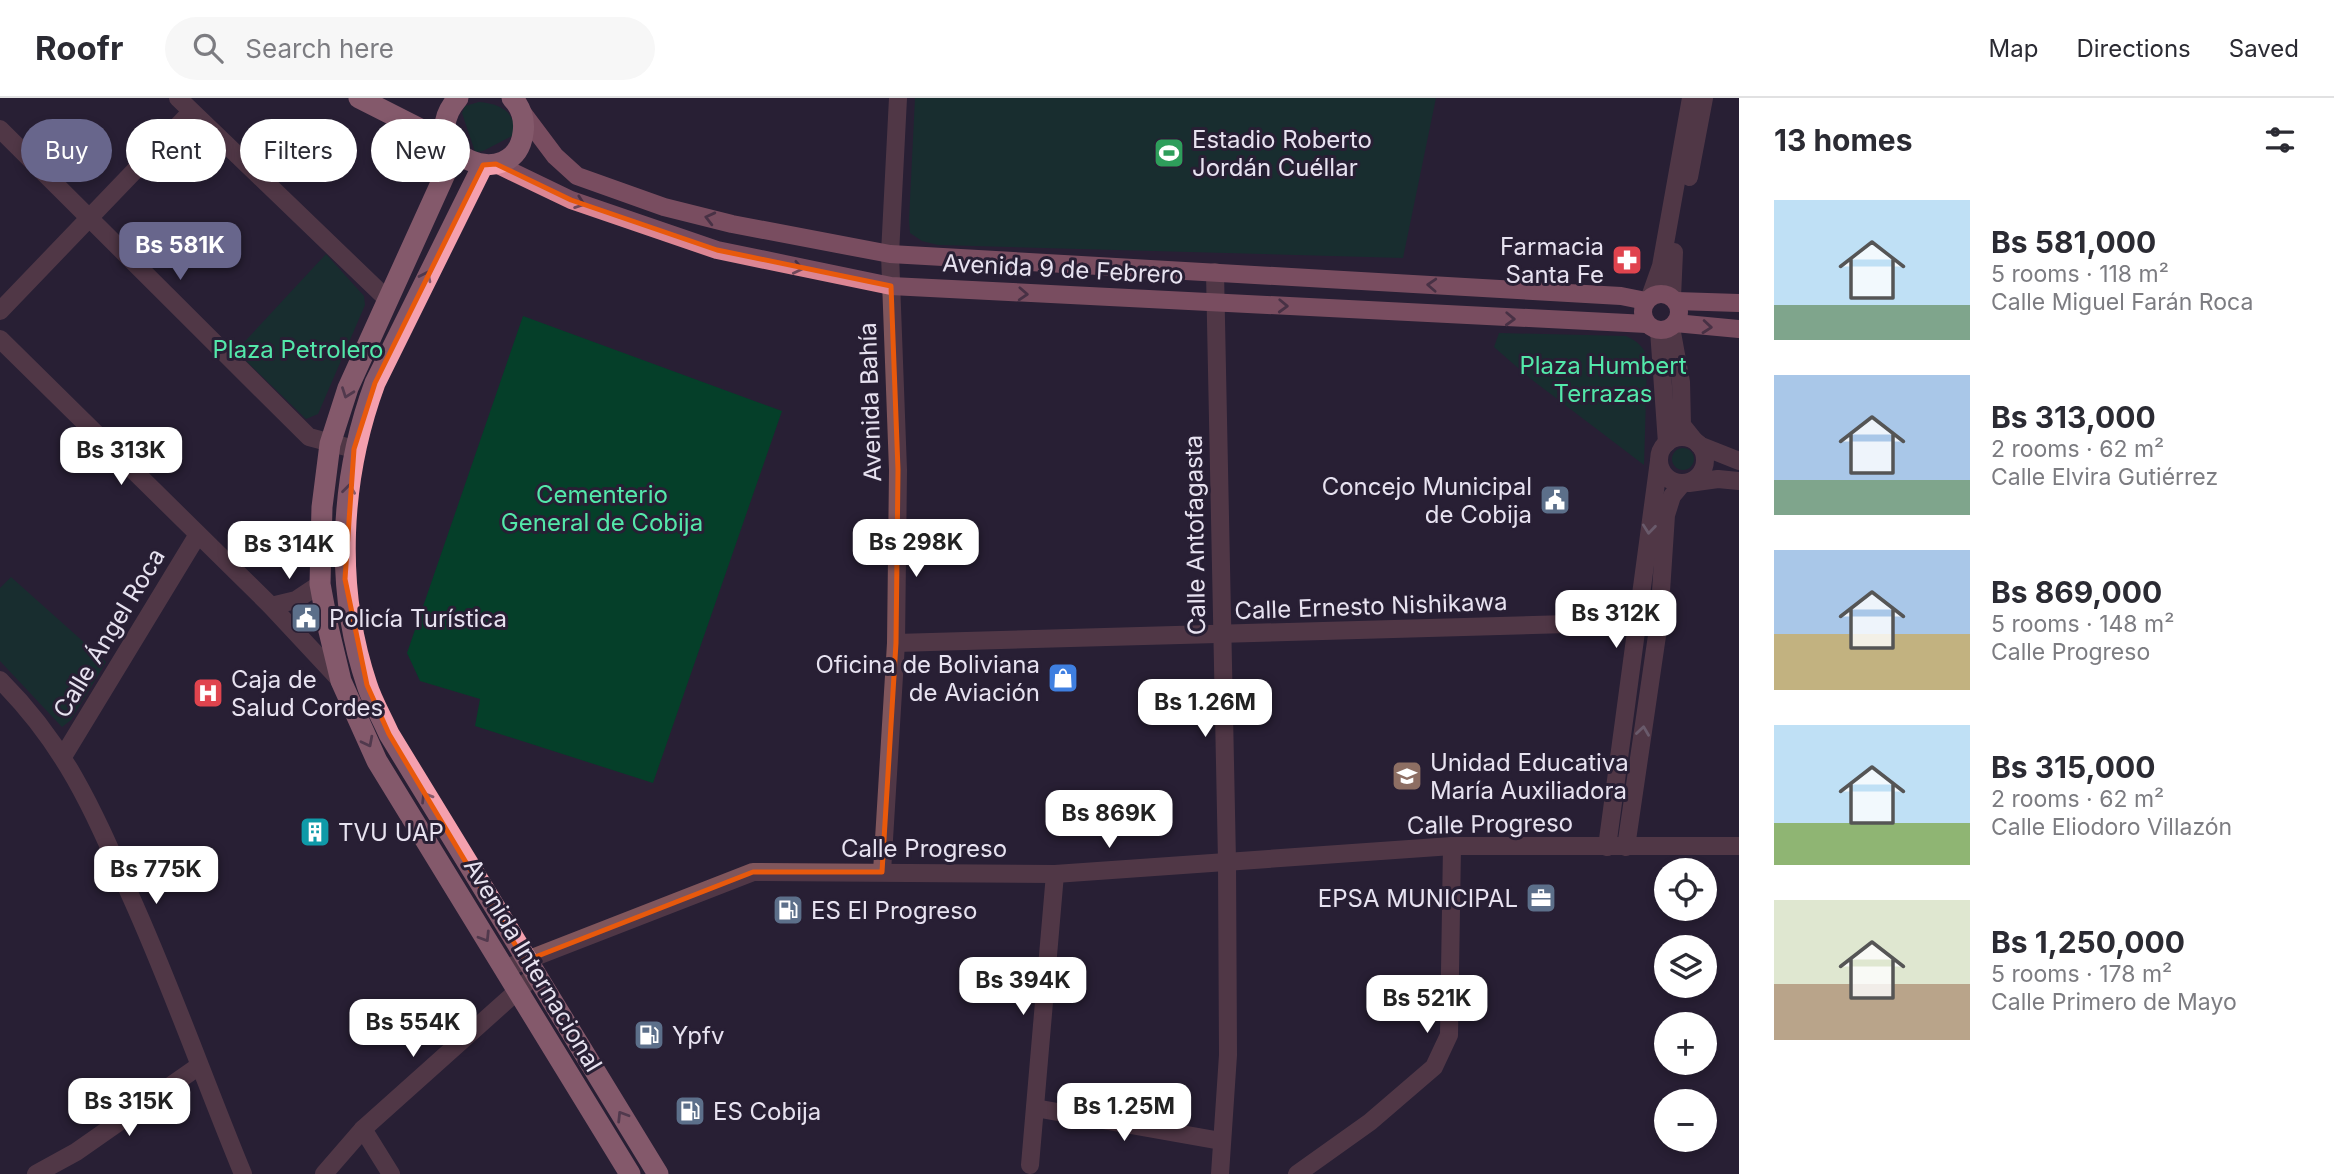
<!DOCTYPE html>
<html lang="en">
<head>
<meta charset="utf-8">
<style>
  :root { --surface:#fff; --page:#f7f7f7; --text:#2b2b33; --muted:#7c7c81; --line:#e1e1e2; --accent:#68668c }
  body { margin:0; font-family:Inter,sans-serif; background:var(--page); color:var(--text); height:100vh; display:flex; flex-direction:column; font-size:26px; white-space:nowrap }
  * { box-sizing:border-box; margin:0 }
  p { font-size:23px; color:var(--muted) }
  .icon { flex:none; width:38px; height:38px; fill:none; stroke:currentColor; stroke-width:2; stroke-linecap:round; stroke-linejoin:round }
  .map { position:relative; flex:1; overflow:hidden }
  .side { display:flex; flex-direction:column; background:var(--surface); width:595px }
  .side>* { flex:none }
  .guide { position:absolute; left:21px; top:21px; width:665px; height:63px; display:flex; gap:14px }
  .buttons { position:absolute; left:1654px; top:760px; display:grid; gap:14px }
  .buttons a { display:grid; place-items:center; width:63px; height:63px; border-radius:50%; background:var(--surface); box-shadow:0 4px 10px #0003; font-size:35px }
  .price { position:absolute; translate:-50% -60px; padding:0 16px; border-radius:14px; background:#fff; color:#222; font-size:23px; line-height:46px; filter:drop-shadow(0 2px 4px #0008) }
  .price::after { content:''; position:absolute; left:50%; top:42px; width:21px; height:16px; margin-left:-10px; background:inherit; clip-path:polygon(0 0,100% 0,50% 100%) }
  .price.on { background:var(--accent); color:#fff }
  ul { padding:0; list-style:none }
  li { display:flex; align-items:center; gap:21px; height:175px; padding:0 35px }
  li span { display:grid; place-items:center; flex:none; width:196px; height:140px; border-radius:0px; color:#555 }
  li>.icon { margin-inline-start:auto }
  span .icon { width:84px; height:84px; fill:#fffc; stroke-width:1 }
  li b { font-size:30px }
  h2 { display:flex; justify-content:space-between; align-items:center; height:84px; padding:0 35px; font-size:30px }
  .tag { padding:0 24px; border-radius:32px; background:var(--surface); box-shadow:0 4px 10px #0003; font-size:24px; line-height:63px }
  .tag.on { background:var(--accent); color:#fff }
  header { display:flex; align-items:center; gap:42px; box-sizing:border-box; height:98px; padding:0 35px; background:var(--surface); border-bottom:2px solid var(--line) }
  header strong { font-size:33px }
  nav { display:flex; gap:38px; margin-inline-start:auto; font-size:24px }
  .search { width:490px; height:63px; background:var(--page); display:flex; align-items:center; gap:18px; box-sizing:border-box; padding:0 24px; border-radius:38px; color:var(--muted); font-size:26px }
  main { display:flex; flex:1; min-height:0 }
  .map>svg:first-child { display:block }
  .green { fill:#053f29 }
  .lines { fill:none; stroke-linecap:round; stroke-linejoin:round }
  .minor { stroke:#80565c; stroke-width:18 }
  .major { stroke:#dc8694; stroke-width:18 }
  .highway { stroke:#f4a0ae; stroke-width:21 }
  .oneway { stroke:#70485a }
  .oneway2 { stroke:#84596b }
  .oneway3 { stroke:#b9a3ad }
  .marked { fill:none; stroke:#e8590c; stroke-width:5; stroke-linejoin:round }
  .labels { text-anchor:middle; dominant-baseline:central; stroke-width:6; stroke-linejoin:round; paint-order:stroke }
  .poi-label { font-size:24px; fill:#e7e2f0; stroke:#281f34; text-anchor:start }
  .street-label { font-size:24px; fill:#e7e2f0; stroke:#281f34 }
  .park-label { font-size:24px; fill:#53e8aa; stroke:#281f34 }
</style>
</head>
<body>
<header>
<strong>Roofr</strong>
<div class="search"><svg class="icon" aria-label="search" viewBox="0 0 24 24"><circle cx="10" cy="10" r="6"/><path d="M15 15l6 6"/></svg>Search here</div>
<nav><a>Map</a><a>Directions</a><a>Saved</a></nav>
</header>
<main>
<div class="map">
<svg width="1739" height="1076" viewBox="0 0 1739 1076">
  <rect width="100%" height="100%" fill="#281f34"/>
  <g class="green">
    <polygon points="915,0 1436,0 1403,160 938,147 922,143 910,135 909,122"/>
    <path d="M479 4C501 6 514 13 516 36L483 53 475 54 462 15 465 8Z"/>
    <polygon points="326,156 364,198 365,207 318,316 306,321 236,253"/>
    <polygon points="523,218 782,313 653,685 475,628 480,601 420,583 407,555"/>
    <path d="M1499 235 1626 238C1640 245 1646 250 1647 266L1644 367 1527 278 1494 249Z"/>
    <circle cx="1683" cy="361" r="11"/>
    <polygon points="11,479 106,564 71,622 62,629 0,563 0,490"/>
  </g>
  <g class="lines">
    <g class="minor">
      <polyline points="178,0 388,202"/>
      <polyline points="0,31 309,339 354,351"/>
      <polyline points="1689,79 1704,0"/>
      <polyline points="1215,174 1227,763 1228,957 1220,1076"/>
      <polyline points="1650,199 1661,168 1691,0"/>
      <polyline points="1672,199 1674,154"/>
      <polyline points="0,213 191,14"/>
      <polyline points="1671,229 1681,284 1682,327 1694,342"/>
      <polyline points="1659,232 1667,345"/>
      <polyline points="0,241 271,508 341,583"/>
      <circle cx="1682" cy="362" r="23"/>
      <polyline points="1699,347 1739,363"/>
      <polyline points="1689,385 1718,381 1739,383"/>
      <polyline points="271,508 296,502 320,486"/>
      <polyline points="896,545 1639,524"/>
      <path d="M0 582C67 649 94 714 131 799 172 890 205 984 243 1076"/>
      <polyline points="64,657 197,438"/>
      <polyline points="1607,749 1659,363"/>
      <polyline points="1626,749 1659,524 1666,417 1672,398 1682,386"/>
      <polyline points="882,774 896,545 898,372 890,156 898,0"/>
      <polyline points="504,871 753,774 1055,776 1452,748 1739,748"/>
      <polyline points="1035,1010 1221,1043"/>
      <polyline points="363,1031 391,1076"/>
      <polyline points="1030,1067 1055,776"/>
      <polyline points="36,1076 76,1054 199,968"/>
      <polyline points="324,1076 363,1031 534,878"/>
      <polyline points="1297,1076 1370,1024 1434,969 1449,937 1452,748"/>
    </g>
    <g class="major">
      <polyline points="522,14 555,58 577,78 664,109 732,126 890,156 1621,198 1646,203"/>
      <polyline points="496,66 571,102 717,152 891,188 1647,226"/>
      <circle cx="1661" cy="214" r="18"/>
      <polyline points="1676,203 1739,205"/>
      <polyline points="1675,225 1739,231"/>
    </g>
    <g class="highway">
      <polyline points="359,0 450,46"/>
      <path d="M458 0C409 56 515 98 523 35 525 22 521 9 512 0"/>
      <polyline points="455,54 348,290 330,346 322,409 320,486 328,529 341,583 377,663 630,1076"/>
      <path d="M483 67 375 285C340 380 334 489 367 587 372 603 382 620 389 636L658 1076"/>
    </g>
  </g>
  <defs><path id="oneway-chevron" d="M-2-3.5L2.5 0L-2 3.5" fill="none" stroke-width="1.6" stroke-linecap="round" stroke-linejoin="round" transform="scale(1.75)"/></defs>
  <g class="oneway">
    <use href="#oneway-chevron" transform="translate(580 105) rotate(20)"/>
    <use href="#oneway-chevron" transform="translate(710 120) rotate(-166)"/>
    <use href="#oneway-chevron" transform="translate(798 170) rotate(12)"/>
    <use href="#oneway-chevron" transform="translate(1432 187) rotate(-177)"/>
    <use href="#oneway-chevron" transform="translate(1023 196) rotate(3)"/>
    <use href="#oneway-chevron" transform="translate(1283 208) rotate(2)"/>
    <use href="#oneway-chevron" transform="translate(1510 221) rotate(2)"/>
    <use href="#oneway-chevron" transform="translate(1707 229) rotate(5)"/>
  </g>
  <g class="oneway2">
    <use href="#oneway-chevron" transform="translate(426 178) rotate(-64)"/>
    <use href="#oneway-chevron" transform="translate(347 295) rotate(110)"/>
    <use href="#oneway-chevron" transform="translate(349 391) rotate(-83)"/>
    <use href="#oneway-chevron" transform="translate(368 644) rotate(63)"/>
    <use href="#oneway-chevron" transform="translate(426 699) rotate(-121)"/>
    <use href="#oneway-chevron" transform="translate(485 839) rotate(58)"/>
    <use href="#oneway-chevron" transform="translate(622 1018) rotate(-122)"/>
  </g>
  <g class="oneway3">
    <use href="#oneway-chevron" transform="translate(1649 431) rotate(96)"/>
    <use href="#oneway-chevron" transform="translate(1643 633) rotate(-82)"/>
  </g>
  <path d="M0 0H1739V1076H0ZM496 66 571 102 717 152 891 188 898 372 896 545 882 774H753L525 863 389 636 367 587 345 481 354 351 375 285 483 67Z" fill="#281f34" fill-opacity=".55" fill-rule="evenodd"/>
  <path class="marked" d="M496 66 571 102 717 152 891 188 898 372 896 545 882 774H753L525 863 389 636 367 587 345 481 354 351 375 285 483 67Z"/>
  <defs>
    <g id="stadium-square" transform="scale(1.575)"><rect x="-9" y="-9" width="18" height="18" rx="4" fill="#2e9e5b" stroke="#281f34"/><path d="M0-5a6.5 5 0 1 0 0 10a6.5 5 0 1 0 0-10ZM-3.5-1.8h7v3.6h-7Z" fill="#fff"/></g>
    <g id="pharmacy-square" transform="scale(1.575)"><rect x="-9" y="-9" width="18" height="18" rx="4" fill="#e0444e" stroke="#281f34"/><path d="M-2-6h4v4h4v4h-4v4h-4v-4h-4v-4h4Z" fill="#fff"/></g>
    <g id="civic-square" transform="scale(1.575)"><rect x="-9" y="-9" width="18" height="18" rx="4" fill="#5c6f8a" stroke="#281f34"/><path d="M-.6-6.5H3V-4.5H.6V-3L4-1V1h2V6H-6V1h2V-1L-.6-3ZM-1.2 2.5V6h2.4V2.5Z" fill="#fff"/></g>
    <g id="shop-square" transform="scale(1.575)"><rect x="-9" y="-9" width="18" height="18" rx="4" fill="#3f7fe0" stroke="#281f34"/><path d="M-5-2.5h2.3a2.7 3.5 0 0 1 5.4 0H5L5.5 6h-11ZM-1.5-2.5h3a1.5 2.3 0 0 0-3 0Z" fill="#fff"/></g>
    <g id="hospital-square" transform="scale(1.575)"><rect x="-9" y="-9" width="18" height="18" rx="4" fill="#e0444e" stroke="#281f34"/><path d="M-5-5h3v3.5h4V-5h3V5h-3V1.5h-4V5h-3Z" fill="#fff"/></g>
    <g id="school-square" transform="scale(1.575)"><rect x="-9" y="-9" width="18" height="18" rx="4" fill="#8d6e63" stroke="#281f34"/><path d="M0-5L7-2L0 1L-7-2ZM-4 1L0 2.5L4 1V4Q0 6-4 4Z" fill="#fff"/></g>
    <g id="building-square" transform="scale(1.575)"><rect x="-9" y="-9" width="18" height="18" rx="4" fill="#0f9aa8" stroke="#281f34"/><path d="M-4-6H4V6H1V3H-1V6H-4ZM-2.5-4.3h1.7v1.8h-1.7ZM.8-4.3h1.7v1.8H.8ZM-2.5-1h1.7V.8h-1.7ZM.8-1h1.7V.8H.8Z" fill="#fff"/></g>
    <g id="office-square" transform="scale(1.575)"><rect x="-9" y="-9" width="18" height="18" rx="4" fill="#5c6f8a" stroke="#281f34"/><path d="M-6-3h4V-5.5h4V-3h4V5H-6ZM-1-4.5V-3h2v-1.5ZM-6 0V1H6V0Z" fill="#fff"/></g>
    <g id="fuel-square" transform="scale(1.575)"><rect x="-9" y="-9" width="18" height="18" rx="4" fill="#5c6f8a" stroke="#281f34"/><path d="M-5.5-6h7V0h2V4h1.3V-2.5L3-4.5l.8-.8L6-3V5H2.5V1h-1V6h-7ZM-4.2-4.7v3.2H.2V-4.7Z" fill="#fff"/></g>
  </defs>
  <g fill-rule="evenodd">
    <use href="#stadium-square" x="1169" y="55"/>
    <use href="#pharmacy-square" x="1627" y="162"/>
    <use href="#civic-square" x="1555" y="402"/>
    <use href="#civic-square" x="306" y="520"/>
    <use href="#shop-square" x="1063" y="580"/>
    <use href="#hospital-square" x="208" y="595"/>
    <use href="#school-square" x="1407" y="678"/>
    <use href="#building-square" x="315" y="734"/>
    <use href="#office-square" x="1541" y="800"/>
    <use href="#fuel-square" x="788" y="812"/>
    <use href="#fuel-square" x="649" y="937"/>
    <use href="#fuel-square" x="690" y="1013"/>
  </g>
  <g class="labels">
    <g class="poi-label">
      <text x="1192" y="41">Estadio Roberto<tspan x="1192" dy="28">Jordán Cuéllar</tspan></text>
      <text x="1604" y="148" text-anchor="end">Farmacia<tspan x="1604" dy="28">Santa Fe</tspan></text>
      <text x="1532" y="388" text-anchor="end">Concejo Municipal<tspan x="1532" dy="28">de Cobija</tspan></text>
      <text x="329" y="520">Policía Turística</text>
      <text x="1040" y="566" text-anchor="end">Oficina de Boliviana<tspan x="1040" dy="28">de Aviación</tspan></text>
      <text x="231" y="581">Caja de<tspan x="231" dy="28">Salud Cordes</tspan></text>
      <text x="1430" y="664">Unidad Educativa<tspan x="1430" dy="28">María Auxiliadora</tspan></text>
      <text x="338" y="734">TVU UAP</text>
      <text x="1518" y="800" text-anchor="end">EPSA MUNICIPAL</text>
      <text x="811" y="812">ES El Progreso</text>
      <text x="672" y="937">Ypfv</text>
      <text x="713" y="1013">ES Cobija</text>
    </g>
    <g class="street-label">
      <text transform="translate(1063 171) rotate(3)">Avenida 9 de Febrero</text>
      <text transform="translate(870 304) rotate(-92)">Avenida Bahía</text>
      <text transform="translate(1195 437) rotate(-91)">Calle Antofagasta</text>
      <text transform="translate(1371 508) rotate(-2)">Calle Ernesto Nishikawa</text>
      <text transform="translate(109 535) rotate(-59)">Calle Ángel Roca</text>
      <text transform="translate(1490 726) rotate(-1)">Calle Progreso</text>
      <text x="924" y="750">Calle Progreso</text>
      <text transform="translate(533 867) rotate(59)">Avenida Internacional</text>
    </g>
    <g class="park-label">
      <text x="298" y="251">Plaza Petrolero</text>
      <text x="1603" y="267">Plaza Humbert<tspan x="1603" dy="28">Terrazas</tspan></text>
      <text x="602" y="396">Cementerio<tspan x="602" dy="28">General de Cobija</tspan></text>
    </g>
  </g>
</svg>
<div class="buttons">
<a><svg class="icon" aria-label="locate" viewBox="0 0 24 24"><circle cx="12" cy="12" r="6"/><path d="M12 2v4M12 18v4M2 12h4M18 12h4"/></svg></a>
<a><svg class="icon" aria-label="layers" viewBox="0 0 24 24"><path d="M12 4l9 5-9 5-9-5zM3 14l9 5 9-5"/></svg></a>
<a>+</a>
<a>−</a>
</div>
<b class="price on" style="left:180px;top:184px">Bs 581K</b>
<b class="price" style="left:121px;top:389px">Bs 313K</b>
<b class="price" style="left:916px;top:481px">Bs 298K</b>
<b class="price" style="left:289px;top:483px">Bs 314K</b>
<b class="price" style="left:1616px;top:552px">Bs 312K</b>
<b class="price" style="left:1205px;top:641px">Bs 1.26M</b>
<b class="price" style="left:1109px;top:752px">Bs 869K</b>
<b class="price" style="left:156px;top:808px">Bs 775K</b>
<b class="price" style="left:1023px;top:919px">Bs 394K</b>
<b class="price" style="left:1427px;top:937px">Bs 521K</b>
<b class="price" style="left:413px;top:961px">Bs 554K</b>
<b class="price" style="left:129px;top:1040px">Bs 315K</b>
<b class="price" style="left:1124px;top:1045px">Bs 1.25M</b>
<div class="guide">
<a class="tag on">Buy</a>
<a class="tag">Rent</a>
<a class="tag">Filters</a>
<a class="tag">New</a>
</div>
</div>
<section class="side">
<h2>13 homes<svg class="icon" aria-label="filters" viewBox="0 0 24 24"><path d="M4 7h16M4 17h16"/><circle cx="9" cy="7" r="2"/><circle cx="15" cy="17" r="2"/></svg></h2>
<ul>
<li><span style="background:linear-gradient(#bfe0f5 75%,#7fa58c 0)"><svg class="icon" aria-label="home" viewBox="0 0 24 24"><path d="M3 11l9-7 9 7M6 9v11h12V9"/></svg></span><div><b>Bs 581,000</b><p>5 rooms · 118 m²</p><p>Calle Miguel Farán Roca</p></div></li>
<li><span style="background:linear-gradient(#a9c7e8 75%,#7fa58c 0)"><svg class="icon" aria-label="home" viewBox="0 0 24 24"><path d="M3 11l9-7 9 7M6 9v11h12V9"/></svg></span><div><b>Bs 313,000</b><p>2 rooms · 62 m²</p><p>Calle Elvira Gutiérrez</p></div></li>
<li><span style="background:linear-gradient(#a9c7e8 60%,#c2b280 0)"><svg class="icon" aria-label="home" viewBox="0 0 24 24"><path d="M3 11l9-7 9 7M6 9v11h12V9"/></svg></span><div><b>Bs 869,000</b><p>5 rooms · 148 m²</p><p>Calle Progreso</p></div></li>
<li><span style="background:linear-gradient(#bfe0f5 70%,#8fb573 0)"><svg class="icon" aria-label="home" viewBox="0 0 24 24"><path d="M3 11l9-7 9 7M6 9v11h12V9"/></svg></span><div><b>Bs 315,000</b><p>2 rooms · 62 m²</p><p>Calle Eliodoro Villazón</p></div></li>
<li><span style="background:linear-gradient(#dfe7d0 60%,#b9a48a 0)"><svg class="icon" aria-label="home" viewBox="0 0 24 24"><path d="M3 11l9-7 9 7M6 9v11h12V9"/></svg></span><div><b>Bs 1,250,000</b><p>5 rooms · 178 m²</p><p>Calle Primero de Mayo</p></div></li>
</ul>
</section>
</main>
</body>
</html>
